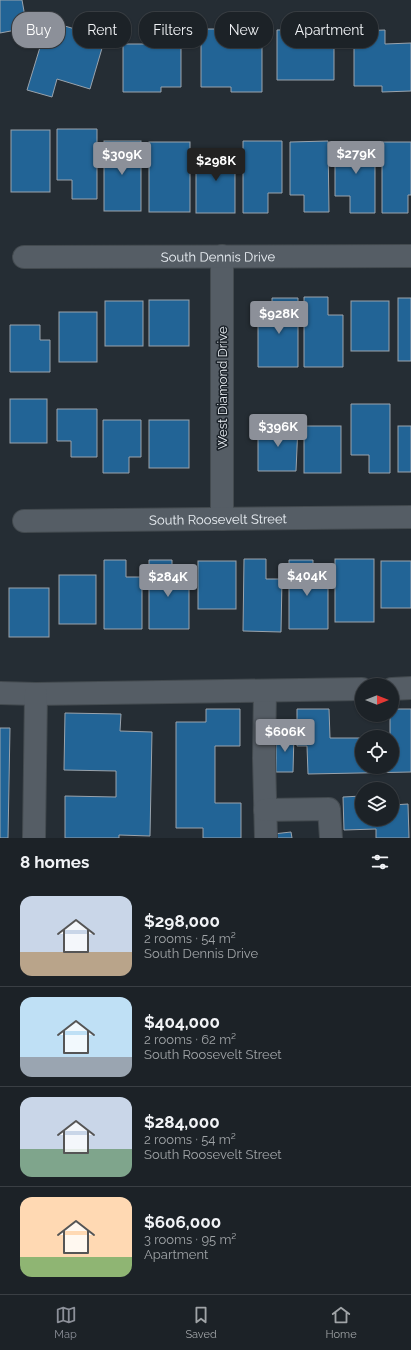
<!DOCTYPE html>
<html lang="en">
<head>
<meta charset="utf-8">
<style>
  :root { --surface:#1c2227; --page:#292f33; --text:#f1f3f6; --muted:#a0a4a7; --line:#3a3f44; --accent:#8c9099 }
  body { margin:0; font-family:Raleway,sans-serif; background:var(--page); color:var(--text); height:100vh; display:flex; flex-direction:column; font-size:15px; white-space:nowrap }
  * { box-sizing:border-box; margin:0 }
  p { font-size:13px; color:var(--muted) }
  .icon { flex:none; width:22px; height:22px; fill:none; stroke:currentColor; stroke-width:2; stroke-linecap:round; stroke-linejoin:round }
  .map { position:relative; height:838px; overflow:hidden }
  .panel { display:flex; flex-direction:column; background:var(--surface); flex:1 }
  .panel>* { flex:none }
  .top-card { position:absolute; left:12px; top:12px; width:387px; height:36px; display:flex; gap:8px }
  .needle { width:26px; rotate:90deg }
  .tools { position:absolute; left:355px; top:678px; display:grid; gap:8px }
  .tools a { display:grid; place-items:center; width:44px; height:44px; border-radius:50%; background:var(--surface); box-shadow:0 1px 3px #0004,0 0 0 1px var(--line); font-size:20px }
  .price { position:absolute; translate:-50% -34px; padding:0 9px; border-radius:4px; background:var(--accent); color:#fff; font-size:13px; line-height:26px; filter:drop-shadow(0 1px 2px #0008) }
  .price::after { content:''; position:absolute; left:50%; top:24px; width:12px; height:9px; margin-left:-6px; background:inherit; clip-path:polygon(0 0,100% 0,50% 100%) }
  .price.selected { background:#222; color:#fff }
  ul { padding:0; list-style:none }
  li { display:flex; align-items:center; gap:12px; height:100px; padding:0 20px }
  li+li { border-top:1px solid var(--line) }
  li span { display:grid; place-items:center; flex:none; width:112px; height:80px; border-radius:12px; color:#555 }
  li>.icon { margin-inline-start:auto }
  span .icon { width:48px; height:48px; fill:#fffc; stroke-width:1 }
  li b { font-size:17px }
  h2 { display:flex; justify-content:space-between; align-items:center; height:48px; padding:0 20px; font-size:17px }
  .pill { padding:0 14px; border-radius:16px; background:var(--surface); box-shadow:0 1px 3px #0004,0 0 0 1px var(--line); font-size:14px; line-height:36px }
  .pill.selected { background:var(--accent); color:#fff }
  .dock { display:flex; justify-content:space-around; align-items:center; height:56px; border-top:1px solid var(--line); background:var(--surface); font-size:11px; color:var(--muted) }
  .dock a { display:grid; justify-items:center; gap:2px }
  .dock .selected { color:var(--accent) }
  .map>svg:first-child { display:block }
  .building { fill:#226496; stroke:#9aa3ac }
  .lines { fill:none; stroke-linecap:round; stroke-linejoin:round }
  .minor-casing { stroke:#434a4f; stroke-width:24 }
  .minor { stroke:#555d65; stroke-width:22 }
  .labels { text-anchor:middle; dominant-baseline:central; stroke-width:3; stroke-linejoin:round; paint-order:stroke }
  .street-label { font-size:13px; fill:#ebf0f5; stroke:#1c232a }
</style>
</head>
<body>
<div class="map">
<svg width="411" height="838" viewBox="0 0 411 838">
  <rect width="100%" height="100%" fill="#252d34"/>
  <g class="building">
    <polygon points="0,0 22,0 27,28 0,33"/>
    <polygon points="48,21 105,38 90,89 57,79 52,97 27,90"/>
    <polygon points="201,29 232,29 232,45 262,45 262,92 231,92 231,87 201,87"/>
    <polygon points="334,29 334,80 277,80 277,30"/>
    <polygon points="153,30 181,30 181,87 161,87 161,92 123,92 123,44 153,44"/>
    <polygon points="385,30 385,44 411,43 411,91 382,92 382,86 354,86 354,31"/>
    <polygon points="57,129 97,129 97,199 72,199 72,180 57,180"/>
    <rect x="11" y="130" width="39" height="62"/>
    <rect x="104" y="141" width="37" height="70"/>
    <polygon points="243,141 282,141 282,193 268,193 268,213 243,213"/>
    <polygon points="328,141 329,212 304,212 304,195 290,195 290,142"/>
    <rect x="149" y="142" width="41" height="70"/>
    <polygon points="335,142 375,142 375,213 350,213 350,196 335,196"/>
    <polygon points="382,142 411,142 411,195 408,195 408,213 382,213"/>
    <rect x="196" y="150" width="39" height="63"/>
    <polygon points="304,297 328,297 328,315 343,315 343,367 304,367"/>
    <polygon points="272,298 298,298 298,367 258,367 258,315 272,315"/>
    <rect x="398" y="298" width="13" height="63"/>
    <rect x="149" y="300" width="40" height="46"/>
    <rect x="105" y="301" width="38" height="45"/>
    <rect x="351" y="301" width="38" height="50"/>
    <rect x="59" y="312" width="38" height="50"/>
    <polygon points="10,325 40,325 40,340 50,340 50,372 10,372"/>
    <rect x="10" y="399" width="37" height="44"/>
    <polygon points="351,404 390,404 390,473 369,473 369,455 351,455"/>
    <polygon points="57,409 97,409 97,457 71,457 71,441 57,441"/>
    <polygon points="103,420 141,420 141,457 129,457 129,473 103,473"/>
    <rect x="149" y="420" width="40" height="48"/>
    <polygon points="258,425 298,425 296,471 258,471"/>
    <rect x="304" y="426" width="37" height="47"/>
    <rect x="398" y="426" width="13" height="46"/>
    <polygon points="244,559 266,559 266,579 282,579 281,632 243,631"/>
    <rect x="335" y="559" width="39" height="63"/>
    <polygon points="104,560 126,560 126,577 142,577 142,629 104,629"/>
    <polygon points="149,560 172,560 172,578 189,578 189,629 149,629"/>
    <polygon points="289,560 313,560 313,577 328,577 328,629 289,629"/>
    <rect x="198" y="561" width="38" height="48"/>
    <rect x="381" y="561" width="30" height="47"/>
    <rect x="59" y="575" width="37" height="49"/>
    <rect x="9" y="588" width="40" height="49"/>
    <polygon points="206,709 240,709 240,746 215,746 215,803 241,803 241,838 203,838 203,828 176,828 176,722 206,722"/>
    <polygon points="297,709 329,709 330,738 362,738 362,767 392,767 392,737 390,737 390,715 392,715 392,709 411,709 411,772 308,774 307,746 297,746"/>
    <polygon points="65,713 121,714 120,731 152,732 150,836 119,835 119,838 65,838 65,796 116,797 116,771 64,770"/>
    <polygon points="0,728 10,728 8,838 0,838"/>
    <polygon points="276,734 294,734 293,772 276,772"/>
    <polygon points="362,796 362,819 392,819 392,805 408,804 409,838 376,838 376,829 344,830 343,797"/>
    <polygon points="291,832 292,838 274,838 273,834"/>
  </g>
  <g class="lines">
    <g class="minor-casing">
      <g id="minor">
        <polyline points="222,256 222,519"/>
        <path id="s1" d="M24 257 411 256"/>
        <path id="s2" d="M24 521 411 517"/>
        <polyline points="392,689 411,688"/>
        <polyline points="265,691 264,758 266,838"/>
        <polyline points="0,693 36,694 362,689"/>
        <polyline points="265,810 329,809 331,838"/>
        <polyline points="34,838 36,694"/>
      </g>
    </g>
    <use href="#minor" class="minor"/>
  </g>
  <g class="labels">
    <g class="street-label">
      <text stroke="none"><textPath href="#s1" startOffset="194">South Dennis Drive</textPath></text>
      <text transform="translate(222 388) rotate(-90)">West Diamond Drive</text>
      <text stroke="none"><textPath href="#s2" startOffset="194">South Roosevelt Street</textPath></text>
    </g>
  </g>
</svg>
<div class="tools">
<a><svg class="needle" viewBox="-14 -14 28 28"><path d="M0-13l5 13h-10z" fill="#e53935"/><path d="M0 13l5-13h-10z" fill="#a0a4a7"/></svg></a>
<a><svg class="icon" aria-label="locate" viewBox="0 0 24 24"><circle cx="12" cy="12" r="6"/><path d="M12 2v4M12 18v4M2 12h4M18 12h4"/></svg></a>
<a><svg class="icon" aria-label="layers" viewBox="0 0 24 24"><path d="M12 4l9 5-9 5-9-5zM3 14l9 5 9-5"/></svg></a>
</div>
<b class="price" style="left:356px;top:175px">$279K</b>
<b class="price" style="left:122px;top:176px">$309K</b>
<b class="price selected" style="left:216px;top:182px">$298K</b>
<b class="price" style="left:279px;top:335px">$928K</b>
<b class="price" style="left:278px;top:448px">$396K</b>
<b class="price" style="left:307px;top:597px">$404K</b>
<b class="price" style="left:168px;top:598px">$284K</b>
<b class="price" style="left:285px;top:753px">$606K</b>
<div class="top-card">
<a class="pill selected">Buy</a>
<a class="pill">Rent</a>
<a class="pill">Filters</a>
<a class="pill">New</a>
<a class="pill">Apartment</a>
</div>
</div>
<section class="panel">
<h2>8 homes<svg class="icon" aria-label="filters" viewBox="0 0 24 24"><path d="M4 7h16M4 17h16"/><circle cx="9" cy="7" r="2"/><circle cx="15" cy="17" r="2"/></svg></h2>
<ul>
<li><span style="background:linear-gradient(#c9d6e8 70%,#b9a48a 0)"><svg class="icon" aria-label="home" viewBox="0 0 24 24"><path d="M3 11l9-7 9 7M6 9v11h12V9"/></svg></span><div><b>$298,000</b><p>2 rooms · 54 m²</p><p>South Dennis Drive</p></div></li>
<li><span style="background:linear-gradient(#bfe0f5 75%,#9aa5b1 0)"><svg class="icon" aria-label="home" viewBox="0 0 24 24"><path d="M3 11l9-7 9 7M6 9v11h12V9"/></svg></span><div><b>$404,000</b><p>2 rooms · 62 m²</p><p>South Roosevelt Street</p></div></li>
<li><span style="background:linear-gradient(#c9d6e8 65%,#7fa58c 0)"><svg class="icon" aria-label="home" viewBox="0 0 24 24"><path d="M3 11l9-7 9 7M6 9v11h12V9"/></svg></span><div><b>$284,000</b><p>2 rooms · 54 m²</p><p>South Roosevelt Street</p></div></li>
<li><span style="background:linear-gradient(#ffd9b3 75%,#8fb573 0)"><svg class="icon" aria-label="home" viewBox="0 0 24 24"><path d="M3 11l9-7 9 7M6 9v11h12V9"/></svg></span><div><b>$606,000</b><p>3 rooms · 95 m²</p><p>Apartment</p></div></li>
</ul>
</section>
<nav class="dock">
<a class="selected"><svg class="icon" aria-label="map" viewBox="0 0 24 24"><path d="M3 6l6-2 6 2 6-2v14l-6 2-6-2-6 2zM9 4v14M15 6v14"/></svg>Map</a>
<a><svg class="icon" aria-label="saved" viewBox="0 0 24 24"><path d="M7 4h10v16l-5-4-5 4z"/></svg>Saved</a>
<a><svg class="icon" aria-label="home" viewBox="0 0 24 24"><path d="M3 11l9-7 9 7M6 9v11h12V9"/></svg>Home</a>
</nav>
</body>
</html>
